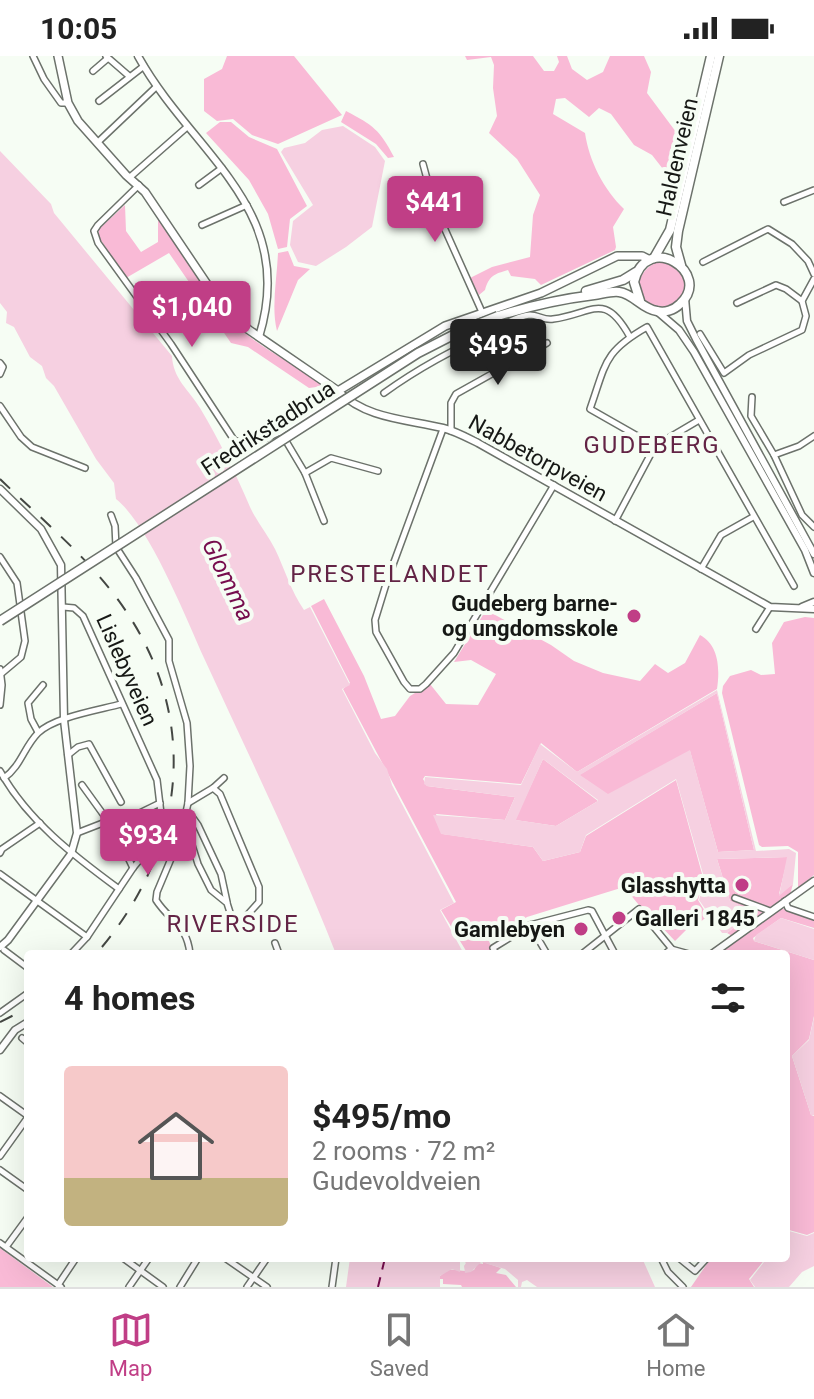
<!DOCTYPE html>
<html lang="en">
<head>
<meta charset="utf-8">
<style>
  :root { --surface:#fff; --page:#f6f6f6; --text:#222; --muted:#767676; --line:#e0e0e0; --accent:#c03e86 }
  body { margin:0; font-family:Roboto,sans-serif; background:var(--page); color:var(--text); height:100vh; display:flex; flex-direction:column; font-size:30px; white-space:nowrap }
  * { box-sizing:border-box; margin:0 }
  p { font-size:26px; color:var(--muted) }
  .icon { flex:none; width:44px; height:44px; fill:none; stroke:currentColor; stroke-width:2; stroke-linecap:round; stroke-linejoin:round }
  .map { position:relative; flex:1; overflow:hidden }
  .details { position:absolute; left:24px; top:894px; width:766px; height:312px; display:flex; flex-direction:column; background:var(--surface); border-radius:8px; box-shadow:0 8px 32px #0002 }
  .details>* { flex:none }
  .price { position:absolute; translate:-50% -68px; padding:0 18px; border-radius:8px; background:var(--accent); color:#fff; font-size:26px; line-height:52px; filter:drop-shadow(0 2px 4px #0008) }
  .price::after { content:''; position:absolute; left:50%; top:48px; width:24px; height:18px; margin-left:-12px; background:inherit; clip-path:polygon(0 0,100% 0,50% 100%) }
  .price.selected { background:#222; color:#fff }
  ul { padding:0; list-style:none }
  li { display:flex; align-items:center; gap:24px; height:200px; padding:0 40px }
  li+li { border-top:2px solid var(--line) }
  li span { display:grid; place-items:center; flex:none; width:224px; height:160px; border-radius:8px; color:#555 }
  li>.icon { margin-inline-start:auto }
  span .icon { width:96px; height:96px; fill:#fffc; stroke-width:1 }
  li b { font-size:34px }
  h2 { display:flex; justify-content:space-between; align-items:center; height:96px; padding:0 40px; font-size:34px }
  .status { display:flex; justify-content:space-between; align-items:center; height:56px; padding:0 40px; background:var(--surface); direction:ltr }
  .status svg { height:22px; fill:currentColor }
  .tabs { display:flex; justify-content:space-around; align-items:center; height:112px; border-top:2px solid var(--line); background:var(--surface); font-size:22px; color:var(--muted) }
  .tabs a { display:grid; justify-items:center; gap:4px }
  .tabs .selected { color:var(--accent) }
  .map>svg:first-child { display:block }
  .green { fill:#f9bad6 }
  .water { fill:#f6d0e1; fill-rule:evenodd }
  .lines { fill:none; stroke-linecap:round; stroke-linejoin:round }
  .ferry { stroke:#760c4d; stroke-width:2; stroke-dasharray:10 8; stroke-linecap:butt }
  .minor-casing { stroke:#6c726b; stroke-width:8 }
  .tertiary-casing { stroke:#6c726b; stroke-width:9 }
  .secondary-casing { stroke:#6c726b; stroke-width:10 }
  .trunk-casing { stroke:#6c726b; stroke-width:11 }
  .minor { stroke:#fff; stroke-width:5 }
  .tertiary { stroke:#fff; stroke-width:6 }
  .secondary { stroke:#fff; stroke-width:7 }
  .trunk { stroke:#fff; stroke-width:8 }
  .rail { stroke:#444743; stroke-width:2; stroke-dasharray:14 14; stroke-linecap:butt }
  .trunk-bridge-casing { stroke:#6c726b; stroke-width:11; stroke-linecap:butt }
  .trunk-bridge { stroke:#fff; stroke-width:8 }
  .poi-dot { fill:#c03e86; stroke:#f6fdf4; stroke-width:3 }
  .labels { text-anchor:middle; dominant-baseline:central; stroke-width:8; stroke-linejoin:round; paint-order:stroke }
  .street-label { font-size:22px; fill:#161815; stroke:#f6fdf4 }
  .poi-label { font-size:22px; font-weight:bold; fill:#161815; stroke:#f6fdf4; text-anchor:end }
  .neighbourhood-label { font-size:24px; letter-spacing:2px; fill:#632445; stroke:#f6fdf4 }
  .water-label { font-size:24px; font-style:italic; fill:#760c4d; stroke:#f6fdf4 }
</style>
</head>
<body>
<div class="status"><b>10:05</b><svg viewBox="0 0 49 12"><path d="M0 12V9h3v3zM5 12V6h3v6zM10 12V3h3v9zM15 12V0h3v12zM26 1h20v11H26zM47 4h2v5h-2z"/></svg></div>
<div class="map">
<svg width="814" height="1231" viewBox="0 0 814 1231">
  <rect width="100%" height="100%" fill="#f6fdf4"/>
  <g class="green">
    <polygon points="227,0 294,0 342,59 278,88 252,79 233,63 217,65 204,55 204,23 222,13"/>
    <path d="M465 0H533L544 15H554L559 6 557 0H567L572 13 587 24 603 16 610 0H644L651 16 647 37 676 76H683L670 122 652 99 634 89 611 58 599 52 589 61 565 42 556 43 553 58 585 77C589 105 604 134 624 153L613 171 616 191 615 194 541 229 535 223 511 220 508 214C494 218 489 220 485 234L479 239 470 222 492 211 530 201 533 159 540 139 517 103 489 77 497 60 493 32 494 9 491 1 467 4Z"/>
    <path d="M346 55C373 69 380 74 394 101L388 102 376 88 341 66Z"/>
    <polygon points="220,66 231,66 249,81 277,93 307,150 290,163 287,191 278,193 268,158 249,124 206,77"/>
    <path d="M125 149 126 175 141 196 158 186V158C183 197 206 244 241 274 266 295 298 310 324 330L309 332 248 291 231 287 169 197 126 222 98 180 99 173Z"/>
    <path d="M288 195 294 210 310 213 298 224 277 275C271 251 277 223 278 197Z"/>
    <path d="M657 206C708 204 679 276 646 247 630 233 642 212 657 206Z"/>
    <path d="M324 543 364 620 381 663 395 660 410 640 430 628 446 648 478 649 496 618 471 604 454 606 486 554 551 589 574 605 603 617 640 625 655 608 668 617 685 607 700 579C719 589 720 613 717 633L577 716 541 687 521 728 425 720 423 723 427 730 515 741 505 764 436 758 443 778 533 791 543 805 580 796 586 780 676 724 704 825 698 844 708 860 691 873 689 871 675 885 657 866H653L624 831 527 861 489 885 494 898H468L441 854 456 846 343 633 350 627 311 550Z"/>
    <polygon points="805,561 814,562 814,819 798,832 798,796 788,790 762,791 759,789 722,637 723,630 730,620 751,614 761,619 775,618 772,587 784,566"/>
    <polygon points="717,637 754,794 718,796 690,695 608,739 579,719"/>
    <polygon points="543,703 598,745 556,770 515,764"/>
    <polygon points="788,801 779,838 793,828 788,846 781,852 814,864 814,872 781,862 753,882 754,885 814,904 814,960 809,983 792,1000 811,1059 814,1060 814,1176 807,1179 789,1174 786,1178 786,898 714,898 734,881 727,877 754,856 730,845 717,803"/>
    <polygon points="0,1192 53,1231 0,1231"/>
    <polygon points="711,1202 766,1202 749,1223 754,1231 691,1231"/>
    <path d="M483 1206 501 1212 496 1217 506 1219 516 1231H462L461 1229 443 1228V1223H440V1220C442 1219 444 1216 447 1214 452 1212 465 1217 474 1214L478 1207 483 1208Z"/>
  </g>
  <g class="water">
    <polygon points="343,70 375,91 385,105 372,171 346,191 316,210 298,206 290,189 293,165 313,149 281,96 284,92 305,87 322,74"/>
    <path d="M0 95 51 148 54 157 172 300C173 323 189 334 200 352 219 384 236 418 250 451 257 466 268 479 275 493 285 514 291 535 304 554L310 551 350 629 342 633 375 697 387 713 392 729 454 847 440 854 464 898H336C297 798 249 700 204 602 186 562 149 469 116 443L114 427 96 403 54 330 46 322 42 310 30 301 14 271 6 267 7 256 0 247Z"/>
    <path d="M717 634 756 795 789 793 796 797 793 828 779 840 787 801 717 803 730 845 755 856 727 877H722L699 844 705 825 676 723 586 779 580 796 543 805 533 791 441 778 433 759 505 764 515 741 427 730 424 728 425 721 521 729 540 688 577 716ZM717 637 754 794H753L718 796 690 694 608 738 580 719ZM543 703 598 744V745L556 770 516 764Z"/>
    <polygon points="781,862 814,873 814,904 754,885 756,879"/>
    <polygon points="814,961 814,1059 811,1059 792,1000 809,984"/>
    <polygon points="789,1175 807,1180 814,1177 814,1210 802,1216 789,1231 755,1231 750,1224 767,1202 786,1202 786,1179"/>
    <polygon points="350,1202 457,1202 460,1203 460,1216 452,1213 440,1220 440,1231 346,1231"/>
    <polygon points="461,1202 642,1202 655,1231 537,1231 527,1224 522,1226 521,1231 518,1231 518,1224 505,1213 481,1206 471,1216 465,1217 464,1210 466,1207"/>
  </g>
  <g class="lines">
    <polyline class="ferry" points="378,1231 385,1202"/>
    <g class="minor-casing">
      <g id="minor">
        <polyline points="33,0 44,23 61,47 68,47"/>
        <polyline points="106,0 129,20"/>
        <polyline points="93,15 107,3"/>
        <polyline points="99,45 144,10"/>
        <polyline points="97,87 156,31"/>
        <polyline points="423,108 434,149 482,256"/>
        <polyline points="129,122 187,71"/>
        <path d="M139 129 98 169 94 175 98 187 171 288 234 384C258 399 319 351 341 337"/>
        <polyline points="199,129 222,112"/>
        <polyline points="784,146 814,134"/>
        <polyline points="202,169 247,149"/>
        <polyline points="703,206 768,173 792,188 808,205 814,218"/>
        <polyline points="737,247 776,229 786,233 802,245"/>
        <polyline points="700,278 724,317 749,299 802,274 806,260 802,245 814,223"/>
        <polyline points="0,307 3,311 0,318"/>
        <path d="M384 337C420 311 452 295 490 276 502 270 516 260 530 259 538 259 545 265 553 263 593 258 604 234 630 281"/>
        <polyline points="752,341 751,360 774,399 802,459 814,471"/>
        <polyline points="0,350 21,381 32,391 85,412"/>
        <polyline points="443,373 387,525 375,564 376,576 404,626 410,633 420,633 426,628 454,597 554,429"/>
        <polyline points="280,375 305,417 324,465"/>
        <polyline points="451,375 451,347 456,338 547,287"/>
        <path d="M655 390 590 353C606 308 603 296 647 271L794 530"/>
        <polyline points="774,399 799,390 814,380"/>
        <polyline points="305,417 331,402 378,415"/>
        <path d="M111 459 115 470 116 491 136 522 169 584V605L187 667 190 710 188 747 181 779 157 836 156 844C170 866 187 868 190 898"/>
        <polyline points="615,465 655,390 699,364"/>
        <polyline points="0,501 17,527 25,585 21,601 2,617"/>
        <polyline points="701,513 721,479 753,461"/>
        <polyline points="63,551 74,552 83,560 157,724 162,766 156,784 133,812 87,881 71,898"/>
        <polyline points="756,573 770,551"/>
        <polyline points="0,613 2,629 0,649"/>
        <polyline points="38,676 31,663 28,647 43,629"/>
        <polyline points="68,699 78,691 89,688 121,746"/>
        <path d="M0 715C28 765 74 800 119 833"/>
        <path d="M4 722C21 710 24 691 38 677 54 661 99 654 121 648"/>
        <polyline points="188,747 213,732 224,722"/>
        <polyline points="185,758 193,762 198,769 221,818 227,846"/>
        <polyline points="108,765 113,770 133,812"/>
        <polyline points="113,770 160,747"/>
        <polyline points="77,777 108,765 82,729"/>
        <polyline points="191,786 198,808 211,834 227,847 234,869 242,865 259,846 259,831 220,738 213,732"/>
        <polyline points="0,797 2,793 40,767"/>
        <polyline points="0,818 87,881"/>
        <polyline points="735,842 770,855"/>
        <polyline points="785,845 788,852 814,861"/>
        <polyline points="530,869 547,898"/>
        <polyline points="275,887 279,898"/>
        <polyline points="4,894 28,912"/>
        <polyline points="496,898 493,892 530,869 588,854 592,855 615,898"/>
        <polyline points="582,898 639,853 676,898"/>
        <polyline points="665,898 671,893 689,898"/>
        <polyline points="0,957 28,937"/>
        <polyline points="22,982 28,987"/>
        <polyline points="0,1040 28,1060"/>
        <polyline points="0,1100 28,1061"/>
        <polyline points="0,1114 28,1134"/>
        <polyline points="0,1187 61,1231"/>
        <polyline points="6,1191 28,1161"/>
        <polyline points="123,1202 163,1231"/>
        <polyline points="225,1202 267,1231"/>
        <polyline points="661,1202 668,1216 683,1231"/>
        <polyline points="679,1202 695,1215 707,1202"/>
        <polyline points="58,1229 76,1202"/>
        <polyline points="129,1231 149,1202"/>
        <polyline points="180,1231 198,1202"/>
        <polyline points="247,1231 267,1202"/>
        <polyline points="332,1231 336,1202"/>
      </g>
    </g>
    <g class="tertiary-casing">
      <g id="tertiary">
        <path d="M138 0C192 98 299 152 259 281"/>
        <polyline points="685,242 687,265 696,283 814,498"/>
        <polyline points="658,256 679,274 694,296 805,494 814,517"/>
        <path d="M338 335C367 363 405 363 443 372 455 375 466 381 478 387L770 551 814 553"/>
        <polyline points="0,433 41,473 61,509 64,664 77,777 71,798 8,884 0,891"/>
        <polyline points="802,551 814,546"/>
        <polyline points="712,898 814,825"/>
        <polyline points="0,994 15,974 28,966"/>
      </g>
    </g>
    <g class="secondary-casing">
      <polyline id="secondary" points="58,0 68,47 78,65 126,119 145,136 223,252 249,274 338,335 445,270 541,237 617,200 642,200 650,204"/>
    </g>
    <g class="trunk-casing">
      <g id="trunk">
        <polyline points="654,202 670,174 711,0"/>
        <polyline points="681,209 676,191 678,175 719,0"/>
        <polyline points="586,235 623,224 636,216"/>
        <path d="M498 260C530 250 561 243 594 239 602 238 611 235 619 236 634 238 642 253 657 255 665 257 674 254 680 248 714 217 646 174 634 226L640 245"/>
      </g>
    </g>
    <use href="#minor" class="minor"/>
    <use href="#tertiary" class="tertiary"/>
    <use href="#secondary" class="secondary"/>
    <use href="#trunk" class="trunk"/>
    <g class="rail">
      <path d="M0 423C39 461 83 497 116 541 202 656 189 791 96 898"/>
      <polyline points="0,966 28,952"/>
    </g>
    <g class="trunk-bridge-casing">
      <polyline id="trunk-bridge" points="0,565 418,297 463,274 498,260"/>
    </g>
    <use href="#trunk-bridge" class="trunk-bridge"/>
  </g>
  <g class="poi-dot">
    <circle cx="634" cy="560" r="8"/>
    <circle cx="742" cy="829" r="8"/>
    <circle cx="619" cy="862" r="8"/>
    <circle cx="581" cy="873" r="8"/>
  </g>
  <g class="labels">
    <g class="street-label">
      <text transform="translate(677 101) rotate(-77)">Haldenveien</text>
      <text transform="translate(268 372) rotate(-33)">Fredrikstadbrua</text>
      <text transform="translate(538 402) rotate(29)">Nabbetorpveien</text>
      <text transform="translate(127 614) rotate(66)">Lislebyveien</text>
    </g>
    <g class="poi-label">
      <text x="618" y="547">Gudeberg barne-<tspan x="618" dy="25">og ungdomsskole</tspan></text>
      <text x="726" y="829">Glasshytta</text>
      <text x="635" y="862" text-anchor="start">Galleri 1845</text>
      <text x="565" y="873">Gamlebyen</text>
    </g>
    <g class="neighbourhood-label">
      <text x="652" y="389">GUDEBERG</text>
      <text x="390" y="518">PRESTELANDET</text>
      <text x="233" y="868">RIVERSIDE</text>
    </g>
    <g class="water-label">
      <text transform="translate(228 524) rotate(64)">Glomma</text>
    </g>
  </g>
</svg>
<b class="price" style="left:435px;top:188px">$441</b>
<b class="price" style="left:192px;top:293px">$1,040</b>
<b class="price selected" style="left:498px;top:331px">$495</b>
<b class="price" style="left:148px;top:821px">$934</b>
<section class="details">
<h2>4 homes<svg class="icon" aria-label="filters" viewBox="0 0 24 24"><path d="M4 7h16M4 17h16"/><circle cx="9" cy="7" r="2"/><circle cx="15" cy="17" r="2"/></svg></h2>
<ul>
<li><span style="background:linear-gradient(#f6c9c9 70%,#c2b280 0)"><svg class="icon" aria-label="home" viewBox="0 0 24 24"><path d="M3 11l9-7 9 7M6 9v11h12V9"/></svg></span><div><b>$495/mo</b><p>2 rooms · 72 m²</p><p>Gudevoldveien</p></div></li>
</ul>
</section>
</div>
<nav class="tabs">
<a class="selected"><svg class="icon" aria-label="map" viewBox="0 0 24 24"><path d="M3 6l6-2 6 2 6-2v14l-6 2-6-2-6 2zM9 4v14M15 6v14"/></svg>Map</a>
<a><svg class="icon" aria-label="saved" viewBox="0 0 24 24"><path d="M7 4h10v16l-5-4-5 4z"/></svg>Saved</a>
<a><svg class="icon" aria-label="home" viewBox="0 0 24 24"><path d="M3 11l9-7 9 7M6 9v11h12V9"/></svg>Home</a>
</nav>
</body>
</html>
